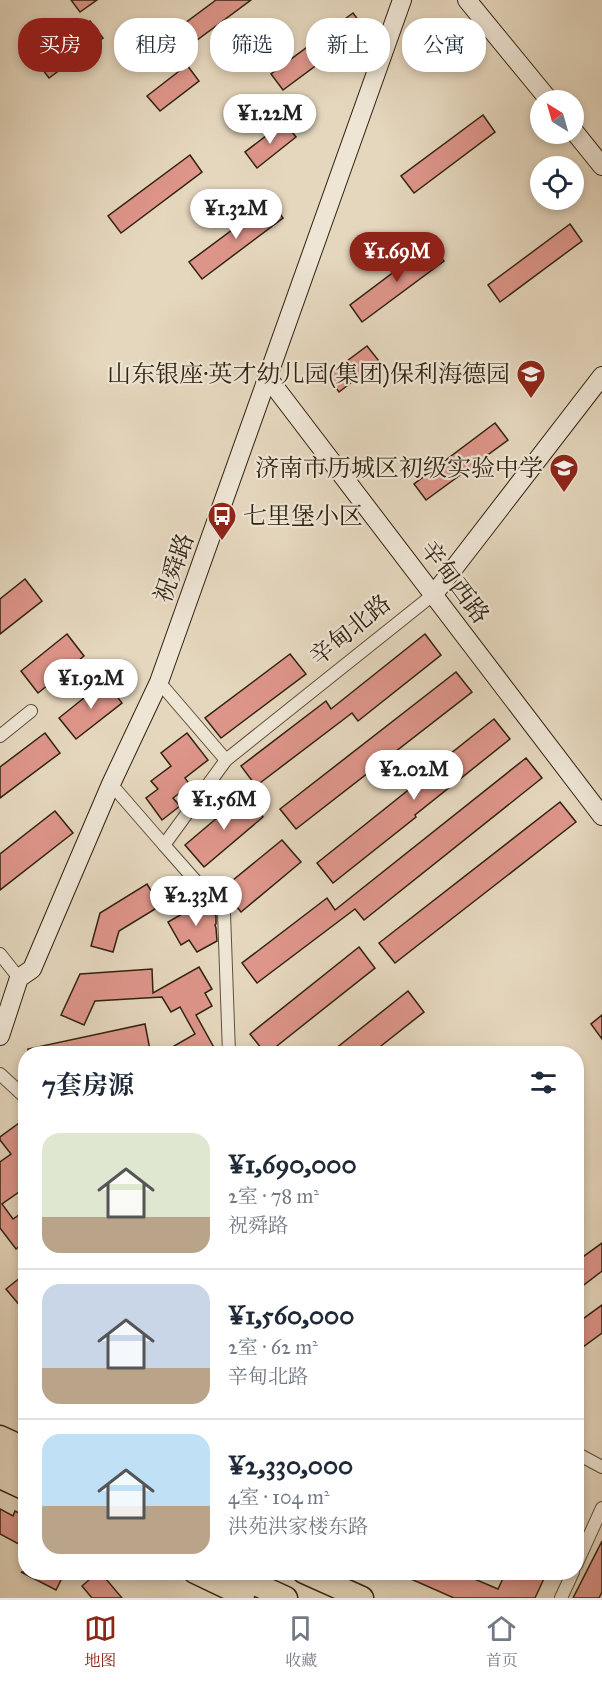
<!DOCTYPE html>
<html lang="zh">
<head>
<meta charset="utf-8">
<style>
  :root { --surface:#fff; --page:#f6f6f7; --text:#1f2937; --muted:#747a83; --line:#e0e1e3; --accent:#8f2418 }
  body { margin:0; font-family:"IM FELL Great Primer","Noto Serif SC",serif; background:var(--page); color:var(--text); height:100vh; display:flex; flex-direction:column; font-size:22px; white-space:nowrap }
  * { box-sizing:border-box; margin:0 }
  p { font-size:20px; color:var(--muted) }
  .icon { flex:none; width:33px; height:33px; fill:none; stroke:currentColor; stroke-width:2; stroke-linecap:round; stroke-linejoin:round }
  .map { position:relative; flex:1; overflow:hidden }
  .side { position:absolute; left:18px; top:1046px; width:566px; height:534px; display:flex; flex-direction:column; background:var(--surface); border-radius:24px; box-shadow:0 3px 9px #0003 }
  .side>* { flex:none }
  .banner { position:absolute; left:18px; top:18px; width:567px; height:54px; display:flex; gap:12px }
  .needle { width:39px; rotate:323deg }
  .controls { position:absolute; left:530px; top:90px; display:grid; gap:12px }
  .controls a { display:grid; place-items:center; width:54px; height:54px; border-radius:50%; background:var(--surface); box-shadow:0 3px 9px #0003; font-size:30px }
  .price { position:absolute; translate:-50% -51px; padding:0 14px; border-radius:21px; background:#fff; color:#222; font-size:20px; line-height:39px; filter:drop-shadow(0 2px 3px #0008) }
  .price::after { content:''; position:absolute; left:50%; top:36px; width:18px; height:14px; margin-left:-9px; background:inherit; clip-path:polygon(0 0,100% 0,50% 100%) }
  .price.selected { background:var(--accent); color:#fff }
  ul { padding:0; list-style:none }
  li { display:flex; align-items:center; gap:18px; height:150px; padding:0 24px }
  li+li { border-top:2px solid var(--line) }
  li span { display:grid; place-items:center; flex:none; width:168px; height:120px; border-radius:18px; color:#555 }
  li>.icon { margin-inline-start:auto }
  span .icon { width:72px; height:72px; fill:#fffc; stroke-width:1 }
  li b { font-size:26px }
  h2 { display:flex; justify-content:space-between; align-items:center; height:72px; padding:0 24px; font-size:26px }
  .pill { padding:0 21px; border-radius:24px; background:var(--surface); box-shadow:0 3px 9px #0003; font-size:21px; line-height:54px }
  .pill.selected { background:var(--accent); color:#fff }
  .tabs { display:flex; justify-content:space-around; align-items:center; height:84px; border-top:2px solid var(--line); background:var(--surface); font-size:16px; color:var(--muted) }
  .tabs a { display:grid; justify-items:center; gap:3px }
  .tabs .selected { color:var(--accent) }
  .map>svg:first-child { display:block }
  .building { fill:#de958a; stroke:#302311; stroke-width:1.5 }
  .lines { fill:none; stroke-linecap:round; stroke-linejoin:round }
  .street-casing { stroke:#5d503c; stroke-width:14 }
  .secondary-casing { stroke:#302311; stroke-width:20 }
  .highway-casing { stroke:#302311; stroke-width:25 }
  .street { stroke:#eee5d5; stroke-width:12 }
  .secondary { stroke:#eee5d5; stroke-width:18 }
  .highway { stroke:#e5d7be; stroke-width:22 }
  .labels { text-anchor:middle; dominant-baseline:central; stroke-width:4.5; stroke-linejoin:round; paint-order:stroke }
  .poi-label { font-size:24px; fill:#302311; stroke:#eee5d5; text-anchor:end }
  .street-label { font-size:24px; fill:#302311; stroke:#eee5d5 }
</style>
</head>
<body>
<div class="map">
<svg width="602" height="1598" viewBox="0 0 602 1598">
  <rect width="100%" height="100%" fill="#e5d7be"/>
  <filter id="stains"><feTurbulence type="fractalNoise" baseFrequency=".00333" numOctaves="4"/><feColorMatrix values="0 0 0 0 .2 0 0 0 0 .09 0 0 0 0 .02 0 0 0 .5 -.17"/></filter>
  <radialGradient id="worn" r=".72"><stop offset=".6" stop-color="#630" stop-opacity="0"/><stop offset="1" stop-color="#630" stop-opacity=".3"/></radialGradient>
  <g class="building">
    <polygon points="71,0 97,0 80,12"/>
    <polygon points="216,0 251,0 173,58 161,41"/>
    <polygon points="353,13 365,29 283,90 271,74"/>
    <polygon points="90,21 103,38 49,78 36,61"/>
    <polygon points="187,65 199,81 160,111 147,96"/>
    <polygon points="483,115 495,132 414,193 401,176"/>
    <polygon points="284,122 296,137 257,168 245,152"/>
    <polygon points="190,155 202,172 121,233 108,216"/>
    <polygon points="271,201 283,218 202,279 189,262"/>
    <polygon points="570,224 582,241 500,302 488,285"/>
    <polygon points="431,244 444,261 362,322 350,305"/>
    <polygon points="367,346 379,361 339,392 327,376"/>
    <polygon points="495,423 508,440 426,500 414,484"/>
    <polygon points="25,579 42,601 0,634 0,599"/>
    <polygon points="67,634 84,656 38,693 21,671"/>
    <polygon points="425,634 441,655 358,721 352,713 256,786 241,766 326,701 331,709"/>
    <polygon points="290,654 306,674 221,738 205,718"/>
    <polygon points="456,672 472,692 296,829 280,809"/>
    <polygon points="105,681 122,703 76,739 59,718"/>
    <polygon points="494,719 510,739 415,815 416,817 333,883 317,863 412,787 411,785"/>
    <polygon points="45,733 60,753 0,798 0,767"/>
    <polygon points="187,733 208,760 185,778 190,785 173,798 180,806 162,820 146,798 158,789 151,781 171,766 161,753"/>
    <polygon points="526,758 542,778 364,920 355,909 257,983 242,963 327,898 335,910"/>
    <polygon points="244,795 263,817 204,867 185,845"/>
    <polygon points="560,802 576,822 395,963 379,943"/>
    <polygon points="55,811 73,833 0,890 0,854"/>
    <polygon points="282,840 301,862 241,912 222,889"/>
    <polygon points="147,884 160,906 119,931 113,952 91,946 100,913"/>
    <polygon points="203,902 216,916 216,924 215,925 216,928 217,941 197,952 189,940 181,945 168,922"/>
    <polygon points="359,947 375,968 268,1053 265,1053 250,1034"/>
    <polygon points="199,967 212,989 205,993 212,1006 196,1015 217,1053 162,1053 195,1034 180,1007 171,1012 162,997 95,1001 84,1025 61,1015 80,974 152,969 153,993"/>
    <polygon points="408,991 424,1012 372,1053 330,1053"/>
    <polygon points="602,1015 602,1039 591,1024"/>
    <polygon points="145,1024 150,1050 134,1053 28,1053 28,1049"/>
    <polygon points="26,1118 26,1187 2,1204 13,1219 26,1210 26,1241 16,1249 0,1228 0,1162 11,1154 0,1140 0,1137"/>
    <polygon points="602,1243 602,1271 576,1291 576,1262"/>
    <polygon points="26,1273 26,1313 6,1289"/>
    <polygon points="602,1305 602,1333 576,1352 576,1324"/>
    <polygon points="0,1509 13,1516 15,1511 26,1516 26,1548 0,1534"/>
    <polygon points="602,1541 602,1592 599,1598 573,1598"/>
    <polygon points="21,1572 65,1572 56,1590"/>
    <polygon points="98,1572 100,1572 122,1598 92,1598 82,1586"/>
    <polygon points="395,1572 458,1572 498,1589 506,1572 547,1572 535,1598 454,1598"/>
  </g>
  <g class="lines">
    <g class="street-casing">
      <g id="street">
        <polyline points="159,682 226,760"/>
        <polyline points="0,736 31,711"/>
        <polyline points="111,784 164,845 226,760 434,594"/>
        <polyline points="164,845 224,913 229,1053"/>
        <polyline points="0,954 19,978"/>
        <polyline points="0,1074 26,1098"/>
        <polyline points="576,1453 602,1467"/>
        <polyline points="576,1565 602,1508"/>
        <polyline points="561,1598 573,1572"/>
      </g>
    </g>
    <g class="secondary-casing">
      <g id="secondary">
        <polyline points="467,0 549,100"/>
        <polyline points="573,130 602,166"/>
        <polyline points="268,378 602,816"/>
        <polyline points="434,594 602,376"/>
        <polyline points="0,1036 19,978 32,969 111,784 159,682 402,0"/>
      </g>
    </g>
    <g class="highway-casing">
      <g id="highway">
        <polyline points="0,1437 26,1449"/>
        <polyline points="0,1458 26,1471"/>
        <polyline points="0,1477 26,1489"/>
        <polyline points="195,1572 243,1595"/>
        <polyline points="229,1572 286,1598"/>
        <polyline points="304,1572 362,1598"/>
      </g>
    </g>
    <use href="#street" class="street"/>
    <use href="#secondary" class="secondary"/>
    <use href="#highway" class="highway"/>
  </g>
  <defs>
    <g id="school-pin" transform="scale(1.5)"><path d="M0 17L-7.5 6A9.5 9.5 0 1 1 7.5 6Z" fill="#8f2418" stroke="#eee5d5"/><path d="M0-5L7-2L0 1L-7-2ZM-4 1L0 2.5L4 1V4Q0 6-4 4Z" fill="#fff"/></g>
    <g id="bus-pin" transform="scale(1.5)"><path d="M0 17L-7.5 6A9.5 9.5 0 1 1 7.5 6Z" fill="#8f2418" stroke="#eee5d5"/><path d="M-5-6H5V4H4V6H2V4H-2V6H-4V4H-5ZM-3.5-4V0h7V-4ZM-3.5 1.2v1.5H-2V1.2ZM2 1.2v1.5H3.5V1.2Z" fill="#fff"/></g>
  </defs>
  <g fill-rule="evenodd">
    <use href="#school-pin" x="531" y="374"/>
    <use href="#school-pin" x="564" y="468"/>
    <use href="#bus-pin" x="222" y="516"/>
  </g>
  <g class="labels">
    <g class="poi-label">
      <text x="510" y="374">山东银座·英才幼儿园(集团)保利海德园</text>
      <text x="543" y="468">济南市历城区初级实验中学</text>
      <text x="243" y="516" text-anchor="start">七里堡小区</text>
    </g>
    <g class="street-label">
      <text transform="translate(174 568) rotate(-70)">祝舜路</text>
      <text transform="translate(455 582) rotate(53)">辛甸西路</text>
      <text transform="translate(350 630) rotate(-39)">辛甸北路</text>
    </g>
  </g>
  <rect width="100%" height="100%" filter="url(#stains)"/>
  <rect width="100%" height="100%" fill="url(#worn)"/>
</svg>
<div class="controls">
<a><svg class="needle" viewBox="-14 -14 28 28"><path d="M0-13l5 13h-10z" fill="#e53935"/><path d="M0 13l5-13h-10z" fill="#747a83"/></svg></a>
<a><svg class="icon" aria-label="locate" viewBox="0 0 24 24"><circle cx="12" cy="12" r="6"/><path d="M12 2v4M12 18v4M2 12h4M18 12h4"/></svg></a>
</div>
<b class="price" style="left:270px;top:145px">¥1.22M</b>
<b class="price" style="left:236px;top:240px">¥1.32M</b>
<b class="price selected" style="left:397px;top:283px">¥1.69M</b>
<b class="price" style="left:91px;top:710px">¥1.92M</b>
<b class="price" style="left:414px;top:801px">¥2.02M</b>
<b class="price" style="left:224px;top:831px">¥1.56M</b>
<b class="price" style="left:196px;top:927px">¥2.33M</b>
<div class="banner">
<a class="pill selected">买房</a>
<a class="pill">租房</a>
<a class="pill">筛选</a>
<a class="pill">新上</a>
<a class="pill">公寓</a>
</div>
<section class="side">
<h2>7套房源<svg class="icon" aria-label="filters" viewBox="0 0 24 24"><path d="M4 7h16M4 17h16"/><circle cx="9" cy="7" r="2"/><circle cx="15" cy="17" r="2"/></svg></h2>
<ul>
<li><span style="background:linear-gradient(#dfe7d0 70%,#b9a48a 0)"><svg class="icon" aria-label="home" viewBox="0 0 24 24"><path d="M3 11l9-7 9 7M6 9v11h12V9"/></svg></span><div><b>¥1,690,000</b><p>2室 · 78 m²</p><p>祝舜路</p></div></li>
<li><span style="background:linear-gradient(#c9d6e8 70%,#b9a48a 0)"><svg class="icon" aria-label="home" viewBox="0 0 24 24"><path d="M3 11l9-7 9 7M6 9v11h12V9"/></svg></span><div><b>¥1,560,000</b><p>2室 · 62 m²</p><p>辛甸北路</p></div></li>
<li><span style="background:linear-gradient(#bfe0f5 60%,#b9a48a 0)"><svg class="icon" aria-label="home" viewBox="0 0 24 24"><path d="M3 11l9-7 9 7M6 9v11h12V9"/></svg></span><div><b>¥2,330,000</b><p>4室 · 104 m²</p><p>洪苑洪家楼东路</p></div></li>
</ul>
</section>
</div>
<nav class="tabs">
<a class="selected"><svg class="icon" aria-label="map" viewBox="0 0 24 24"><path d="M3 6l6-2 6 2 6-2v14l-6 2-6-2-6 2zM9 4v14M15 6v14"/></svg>地图</a>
<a><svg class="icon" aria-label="saved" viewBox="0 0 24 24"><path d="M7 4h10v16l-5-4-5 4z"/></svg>收藏</a>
<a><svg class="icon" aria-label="home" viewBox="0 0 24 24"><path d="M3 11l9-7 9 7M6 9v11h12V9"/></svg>首页</a>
</nav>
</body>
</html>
